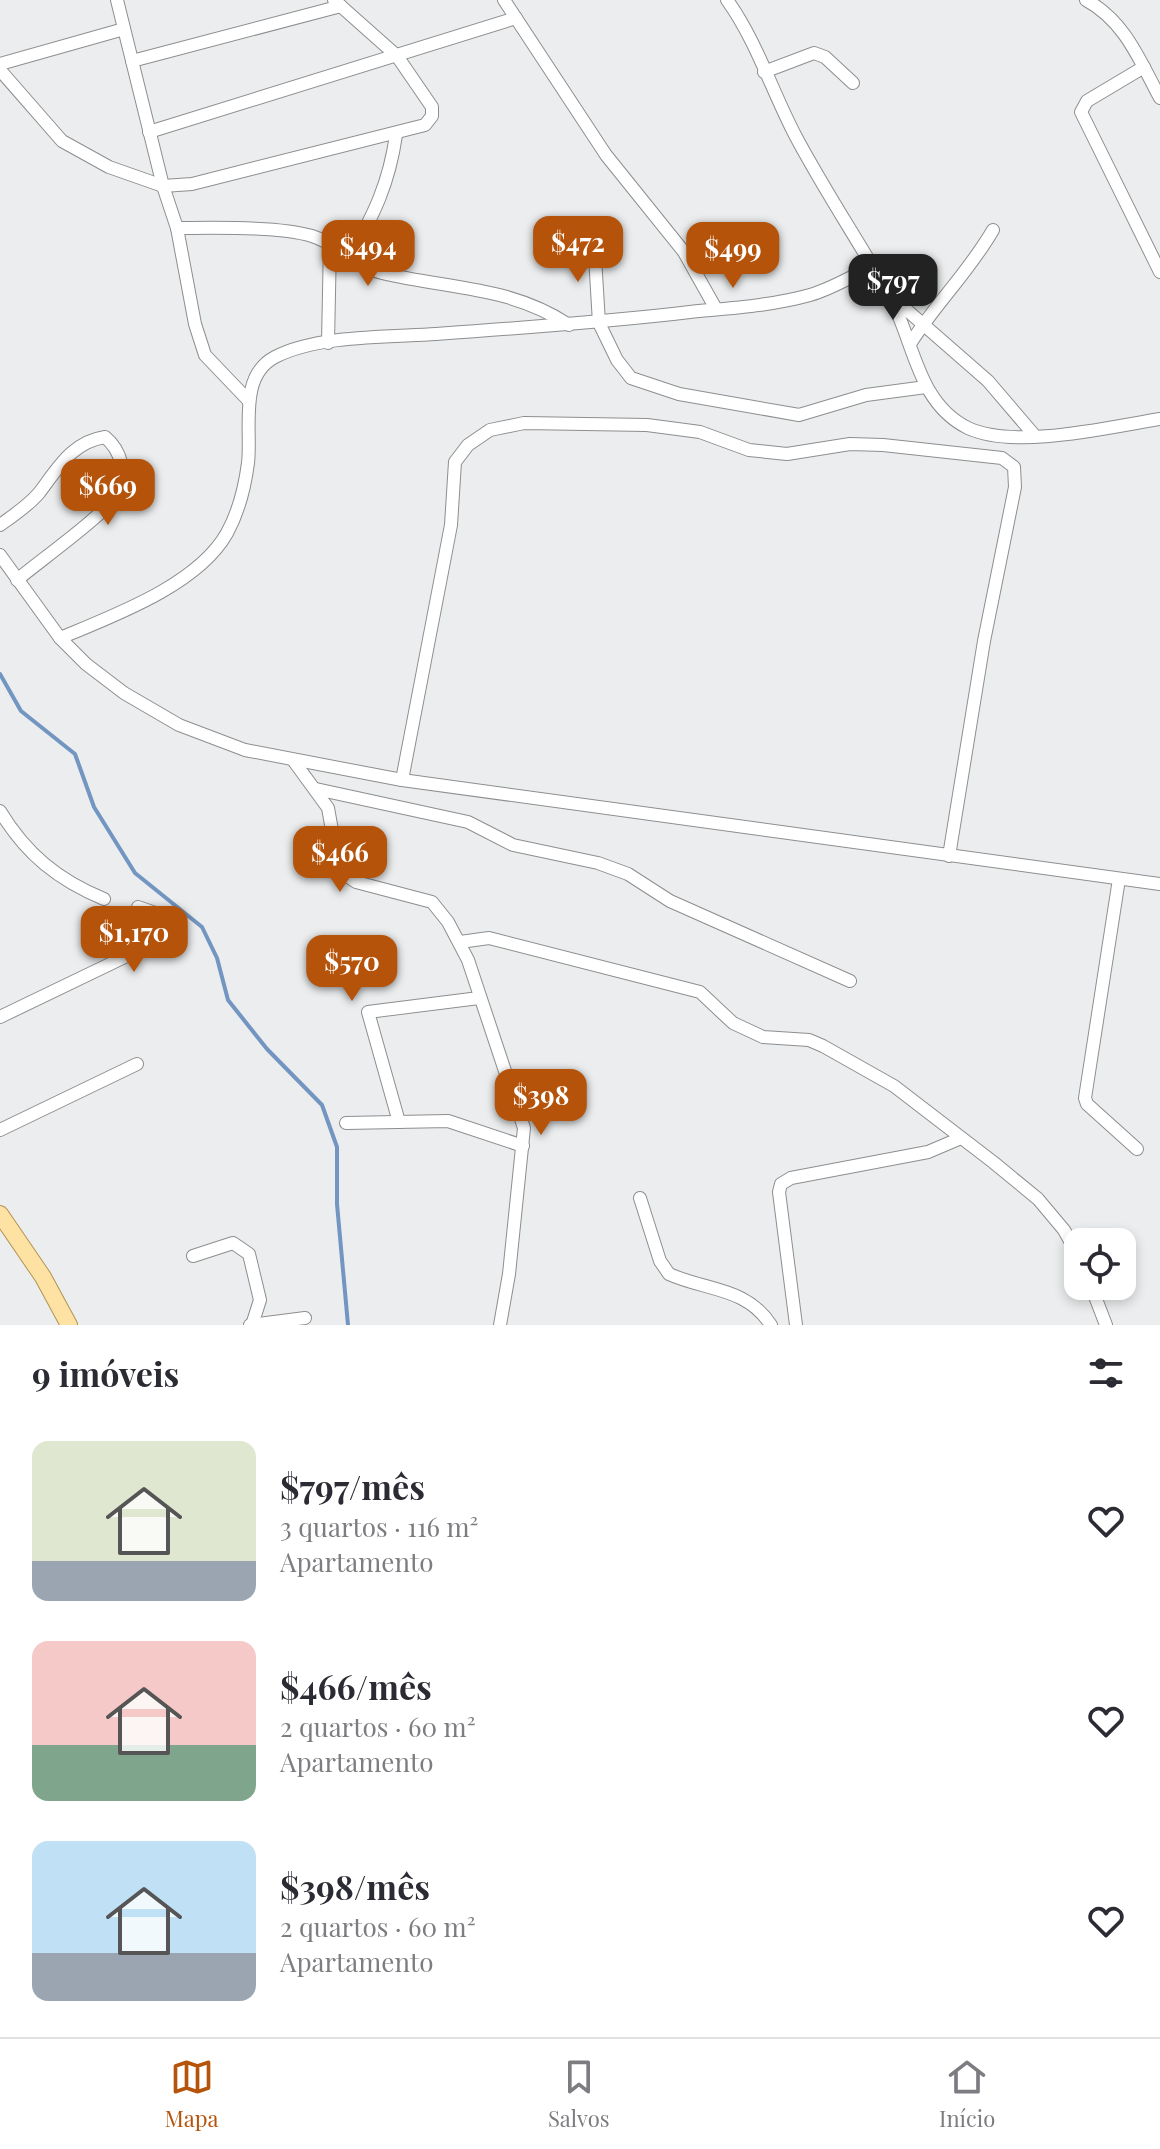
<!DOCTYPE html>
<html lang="pt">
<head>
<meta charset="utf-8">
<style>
  :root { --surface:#fff; --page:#f7f7f7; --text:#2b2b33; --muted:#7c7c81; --line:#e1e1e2; --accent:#b45309 }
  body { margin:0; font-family:"Playfair Display",serif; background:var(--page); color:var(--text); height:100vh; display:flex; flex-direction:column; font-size:30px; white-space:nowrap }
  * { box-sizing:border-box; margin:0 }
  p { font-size:26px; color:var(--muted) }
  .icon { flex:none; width:44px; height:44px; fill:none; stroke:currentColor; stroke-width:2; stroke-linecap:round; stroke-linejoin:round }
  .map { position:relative; height:1325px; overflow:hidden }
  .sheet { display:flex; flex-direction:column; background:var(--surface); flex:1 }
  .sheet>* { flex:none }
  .buttons { position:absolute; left:1064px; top:1228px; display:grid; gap:16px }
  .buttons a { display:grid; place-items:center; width:72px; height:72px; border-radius:16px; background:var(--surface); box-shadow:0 4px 12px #0003; font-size:40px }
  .price { position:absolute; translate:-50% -68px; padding:0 18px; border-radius:16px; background:var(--accent); color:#fff; font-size:26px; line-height:52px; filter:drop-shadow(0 2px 4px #0008) }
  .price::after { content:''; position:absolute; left:50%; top:48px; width:24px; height:18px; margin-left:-12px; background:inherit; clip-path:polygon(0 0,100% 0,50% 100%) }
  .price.selected { background:#222; color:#fff }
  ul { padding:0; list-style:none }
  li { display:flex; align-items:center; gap:24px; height:200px; padding:0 32px }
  li span { display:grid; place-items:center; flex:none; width:224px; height:160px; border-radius:16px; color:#555 }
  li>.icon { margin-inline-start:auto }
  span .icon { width:96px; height:96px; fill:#fffc; stroke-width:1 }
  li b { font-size:34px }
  h2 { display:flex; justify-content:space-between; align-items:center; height:96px; padding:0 32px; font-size:34px }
  .dock { display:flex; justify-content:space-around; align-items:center; height:112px; border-top:2px solid var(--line); background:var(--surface); font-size:22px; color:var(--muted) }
  .dock a { display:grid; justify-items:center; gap:4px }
  .dock .selected { color:var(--accent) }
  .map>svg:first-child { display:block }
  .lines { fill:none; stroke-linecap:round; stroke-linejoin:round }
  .stream { stroke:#7295c1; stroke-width:4 }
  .minor-casing { stroke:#8d8e8f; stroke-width:14 }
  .major-casing { stroke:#b1924f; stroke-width:18 }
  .minor { stroke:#fff; stroke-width:12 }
  .major { stroke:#fee2a4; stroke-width:16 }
</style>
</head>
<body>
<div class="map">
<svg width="1160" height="1325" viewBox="0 0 1160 1325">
  <rect width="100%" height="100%" fill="#ecedee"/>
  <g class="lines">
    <polyline class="stream" points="0,674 21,711 75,754 94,807 135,873 202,927 217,958 228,1000 267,1049 322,1105 337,1147 337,1204 348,1325"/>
    <g class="minor-casing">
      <g id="minor">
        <polyline points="117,0 163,186 177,228 195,324 205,355 249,401"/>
        <polyline points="504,0 606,155 684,252 716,309"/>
        <path d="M727 0C756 40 772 91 795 135 823 188 857 239 887 291 914 337 915 402 968 428 1015 450 1110 427 1160 419"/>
        <path d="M1086 0C1125 21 1140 61 1160 98"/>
        <polyline points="132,61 341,6"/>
        <polyline points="0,64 124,29"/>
        <polyline points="1144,67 1087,101 1081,112 1160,272"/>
        <polyline points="0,70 62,141 109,167 163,186 192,184 425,125 432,116 432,107 397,56 334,0"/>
        <polyline points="764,72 814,53 825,57 853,83"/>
        <polyline points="149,132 516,18"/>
        <path d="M177 228C214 228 278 226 312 236 338 244 356 267 382 273 449 289 510 286 569 325"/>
        <polyline points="580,235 595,257 599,323 617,360 631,378 679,394 799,415 866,395 926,387"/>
        <path d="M350 257C374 214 389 184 396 135"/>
        <polyline points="893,298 988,381 1035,436"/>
        <polyline points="328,343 330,243"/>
        <path d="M910 344C936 303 968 273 993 230"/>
        <path d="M0 525C14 515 28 506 39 493 58 468 72 442 105 437 121 450 128 475 118 493 106 514 38 562 17 580"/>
        <polyline points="0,555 60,638 86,664 124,693 179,725 245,750 402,780 1160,884"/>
        <path d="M60 638C113 616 198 585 227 533 238 513 245 486 248 463 252 430 238 376 275 357 317 335 389 337 436 334 521 328 606 322 690 312 731 308 770 306 810 295 831 289 851 277 871 267"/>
        <polyline points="293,760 328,808 334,841 333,859 341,872 356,882 432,902 448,922 468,960 524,1128 509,1274 500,1325"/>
        <polyline points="402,780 451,525 455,462 468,445 490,430 524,423 647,425 700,432 749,450 787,454 850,444 883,445 1002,458 1014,467 1015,487 984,641 949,856"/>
        <polyline points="316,789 468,822 513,845 598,863 628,874 670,901 850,981"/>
        <path d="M0 811C26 854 58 880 104 899"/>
        <polyline points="1119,879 1085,1098 1087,1104 1137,1149"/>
        <polyline points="460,942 489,938 700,992 733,1023 763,1037 809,1040 823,1046 894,1086 993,1162 1038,1199 1064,1230 1078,1255"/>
        <polyline points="0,1017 166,937 171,930 167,917 138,907"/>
        <polyline points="399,1122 368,1012 479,998"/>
        <polyline points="346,1123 448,1121 523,1146"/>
        <polyline points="0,1130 137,1064"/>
        <path d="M640 1198 660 1261 669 1274C707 1291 746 1287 771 1325"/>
        <polyline points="193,1256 233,1243 249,1254 260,1300 252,1325"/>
        <polyline points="1091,1286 1106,1325"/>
        <polyline points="250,1325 305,1318"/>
        <polyline points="796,1325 779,1192 781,1184 791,1178 928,1152 961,1138"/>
      </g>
    </g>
    <g class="major-casing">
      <polyline id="major" points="0,1214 43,1277 69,1325"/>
    </g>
    <use href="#minor" class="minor"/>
    <use href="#major" class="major"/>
  </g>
</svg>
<div class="buttons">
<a><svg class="icon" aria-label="locate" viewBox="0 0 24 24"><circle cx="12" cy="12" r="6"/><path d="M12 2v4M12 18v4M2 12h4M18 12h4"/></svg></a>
</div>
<b class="price" style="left:578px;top:284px">$472</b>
<b class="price" style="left:368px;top:288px">$494</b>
<b class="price" style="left:733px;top:290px">$499</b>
<b class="price selected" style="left:893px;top:322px">$797</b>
<b class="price" style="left:108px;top:527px">$669</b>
<b class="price" style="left:340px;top:894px">$466</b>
<b class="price" style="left:134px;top:974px">$1,170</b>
<b class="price" style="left:352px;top:1003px">$570</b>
<b class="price" style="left:541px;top:1137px">$398</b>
</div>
<section class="sheet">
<h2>9 imóveis<svg class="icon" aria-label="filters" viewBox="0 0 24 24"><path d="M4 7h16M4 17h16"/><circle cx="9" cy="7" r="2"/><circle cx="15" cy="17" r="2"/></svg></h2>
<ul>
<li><span style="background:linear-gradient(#dfe7d0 75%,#9aa5b1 0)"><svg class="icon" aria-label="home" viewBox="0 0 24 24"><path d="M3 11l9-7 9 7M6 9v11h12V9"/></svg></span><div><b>$797/mês</b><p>3 quartos · 116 m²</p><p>Apartamento</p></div><svg class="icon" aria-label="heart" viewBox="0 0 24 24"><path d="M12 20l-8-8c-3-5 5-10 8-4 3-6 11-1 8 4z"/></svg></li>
<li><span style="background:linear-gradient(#f6c9c9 65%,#7fa58c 0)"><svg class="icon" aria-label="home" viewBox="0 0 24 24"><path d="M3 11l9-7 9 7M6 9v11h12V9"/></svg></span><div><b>$466/mês</b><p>2 quartos · 60 m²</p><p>Apartamento</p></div><svg class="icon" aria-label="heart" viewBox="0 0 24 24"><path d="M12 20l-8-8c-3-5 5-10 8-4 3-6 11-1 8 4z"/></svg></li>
<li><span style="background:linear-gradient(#bfe0f5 70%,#9aa5b1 0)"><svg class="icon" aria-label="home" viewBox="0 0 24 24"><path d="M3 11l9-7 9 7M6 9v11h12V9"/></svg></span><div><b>$398/mês</b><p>2 quartos · 60 m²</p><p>Apartamento</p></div><svg class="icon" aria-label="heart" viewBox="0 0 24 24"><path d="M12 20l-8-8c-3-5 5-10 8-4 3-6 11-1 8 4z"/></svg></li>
</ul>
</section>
<nav class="dock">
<a class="selected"><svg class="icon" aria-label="map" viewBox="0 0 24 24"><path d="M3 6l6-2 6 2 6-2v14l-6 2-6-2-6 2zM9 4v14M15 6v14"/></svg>Mapa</a>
<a><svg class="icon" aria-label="saved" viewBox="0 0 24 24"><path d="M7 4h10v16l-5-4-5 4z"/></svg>Salvos</a>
<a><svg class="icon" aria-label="home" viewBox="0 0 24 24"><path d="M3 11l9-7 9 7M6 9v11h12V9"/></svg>Início</a>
</nav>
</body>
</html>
